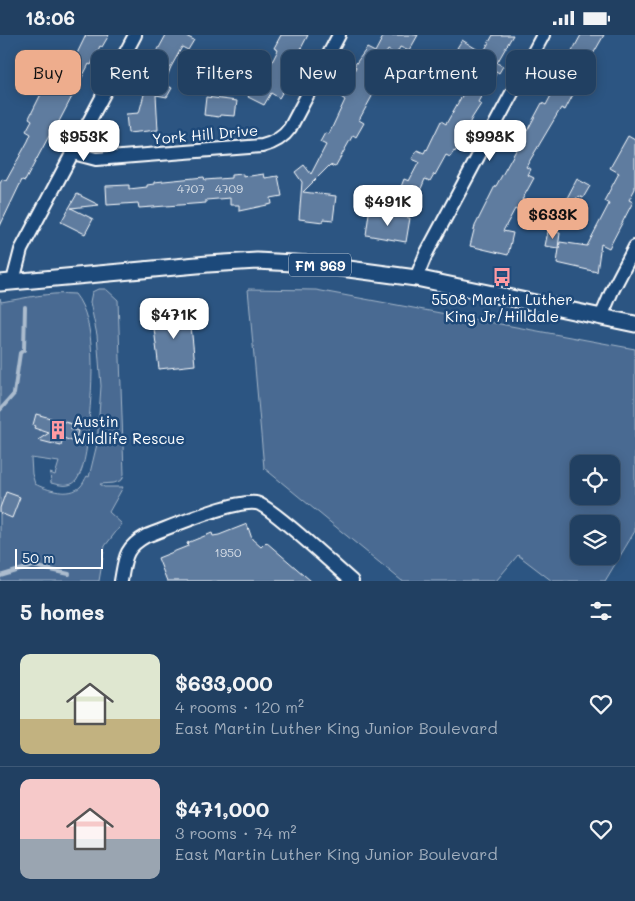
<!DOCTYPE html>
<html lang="en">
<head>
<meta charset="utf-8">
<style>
  :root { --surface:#214062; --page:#294768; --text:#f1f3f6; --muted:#a2afbe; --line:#3e5977; --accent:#eead8d }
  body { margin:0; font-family:Mali,sans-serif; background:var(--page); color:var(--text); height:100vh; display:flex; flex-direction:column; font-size:19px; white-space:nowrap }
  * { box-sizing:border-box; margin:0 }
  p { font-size:16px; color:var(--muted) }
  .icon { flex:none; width:28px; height:28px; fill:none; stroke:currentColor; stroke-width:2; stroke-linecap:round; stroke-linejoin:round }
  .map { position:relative; height:546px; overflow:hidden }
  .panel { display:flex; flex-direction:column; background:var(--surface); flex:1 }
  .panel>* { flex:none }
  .guide { position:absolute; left:15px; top:15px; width:605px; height:45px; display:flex; gap:10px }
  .tools { position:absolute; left:570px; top:420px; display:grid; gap:10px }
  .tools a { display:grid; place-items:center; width:50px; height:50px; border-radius:10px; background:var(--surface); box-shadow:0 2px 12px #0003,0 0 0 1px var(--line); font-size:25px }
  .scale { position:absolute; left:15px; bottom:12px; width:88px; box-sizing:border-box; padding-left:5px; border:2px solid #fff; border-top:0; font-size:14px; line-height:18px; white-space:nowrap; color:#fff; -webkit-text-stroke:4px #1f4a7a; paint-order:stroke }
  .price { position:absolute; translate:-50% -42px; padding:0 11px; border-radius:10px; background:#fff; color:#222; font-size:16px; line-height:32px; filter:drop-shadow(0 1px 2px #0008) }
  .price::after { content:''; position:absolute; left:50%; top:30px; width:15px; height:11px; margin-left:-8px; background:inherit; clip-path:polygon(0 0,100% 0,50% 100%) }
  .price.selected { background:var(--accent); color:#111 }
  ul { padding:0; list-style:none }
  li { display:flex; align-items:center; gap:15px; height:125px; padding:0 20px }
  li+li { border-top:1px solid var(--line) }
  li span { display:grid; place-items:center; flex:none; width:140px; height:100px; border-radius:10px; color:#555 }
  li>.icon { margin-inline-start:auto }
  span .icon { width:60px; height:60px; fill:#fffc; stroke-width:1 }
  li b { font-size:21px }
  h2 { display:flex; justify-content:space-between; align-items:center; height:60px; padding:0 20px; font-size:21px }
  .chip { padding:0 18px; border-radius:10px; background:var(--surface); box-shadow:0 2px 12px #0003,0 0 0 1px var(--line); font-size:18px; line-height:45px }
  .chip.selected { background:var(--accent); color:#111 }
  .status { display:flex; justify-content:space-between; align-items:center; height:35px; padding:0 25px; background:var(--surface); direction:ltr }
  .status svg { height:14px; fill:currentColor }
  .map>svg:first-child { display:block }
  .green { fill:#486b92; stroke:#a4b5c8; fill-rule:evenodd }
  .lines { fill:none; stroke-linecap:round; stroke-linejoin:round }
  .stream { stroke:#acbcce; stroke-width:4 }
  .building { fill:#5e7c9f; stroke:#fff }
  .minor-casing { stroke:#fff; stroke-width:16 }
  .major-casing { stroke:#fff; stroke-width:19 }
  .minor { stroke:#1f4a7a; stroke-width:12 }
  .major { stroke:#1f4a7a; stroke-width:15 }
  .labels { text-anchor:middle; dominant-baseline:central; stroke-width:5; stroke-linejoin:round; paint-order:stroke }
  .number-label { font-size:12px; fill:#d7dee7 }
  .shield { fill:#1f4a7a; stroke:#bcc9d7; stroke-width:1 }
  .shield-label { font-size:14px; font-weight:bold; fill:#fff }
  .street-label { font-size:15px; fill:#fff; stroke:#1f4a7a }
  .poi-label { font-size:15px; fill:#fff; stroke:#1f4a7a }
</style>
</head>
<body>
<div class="status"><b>18:06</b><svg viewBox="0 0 49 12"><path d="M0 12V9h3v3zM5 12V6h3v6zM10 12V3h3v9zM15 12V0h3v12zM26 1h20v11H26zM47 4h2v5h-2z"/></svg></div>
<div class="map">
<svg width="635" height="546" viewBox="0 0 635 546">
  <rect width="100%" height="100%" fill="#2c5582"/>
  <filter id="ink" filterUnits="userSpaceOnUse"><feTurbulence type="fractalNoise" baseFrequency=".02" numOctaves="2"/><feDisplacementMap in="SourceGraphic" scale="10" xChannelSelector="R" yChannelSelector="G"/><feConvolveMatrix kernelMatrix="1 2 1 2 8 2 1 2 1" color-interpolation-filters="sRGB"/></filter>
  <g filter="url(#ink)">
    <g class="green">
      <path d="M98 254H106L118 265 124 439 122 445 114 448 100 449 104 452H123L109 477 122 489 105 511 99 546H0V263L1 267C26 263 49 257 75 259 98 287 92 351 89 386 88 402 86 433 76 446 69 453 59 450 51 448L50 438 55 440 59 427 31 423 32 439 35 449C47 455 70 463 81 451 83 449 85 444 87 441L89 442 97 409 101 351 97 300 90 267 92 257Z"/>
      <path d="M248 254 316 255 635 314V496L605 546H552L518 520 496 546H402L264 433ZM579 429H611V461H579ZM579 489H611V521H579Z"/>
    </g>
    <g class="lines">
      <g class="stream">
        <polyline points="0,375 14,359 20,318 24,315 25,272"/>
        <polyline points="0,541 33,531 69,539"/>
      </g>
    </g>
    <g class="building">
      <polygon points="86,0 109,0 102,12 100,11 91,30 89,29 51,102 49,101 25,146 22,145 0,191 0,149 2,144 6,146 28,106 31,99 26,96 32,85 29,83 49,43 55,46 59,37 66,41"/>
      <polygon points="166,0 184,0 194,5 188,15 182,12 171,32 164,49 172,53 167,62 156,60 158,95 128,98 126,79 139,78 146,52 143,50 144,47 141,46"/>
      <polygon points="281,0 308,0 295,25 294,24 282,45 288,48 279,63 271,58 264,70 248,62 263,34 267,37 278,15 274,13"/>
      <polygon points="384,0 418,0 409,16 400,12 396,20 388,15 368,50 376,54 359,85 364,88 356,102 353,100 335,132 330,130 303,157 336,161 333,185 324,184 323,187 299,184 302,147 295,137 304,130 311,139 326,110 320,107 325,98 329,99 345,65 341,62 356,32 354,31 367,13 375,17"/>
      <polygon points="493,0 513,0 497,28 503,31 499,38 493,34 492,37 496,39 490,50 488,49 478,67 481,69 472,83 455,117 454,116 450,122 446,120 435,140 434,139 430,146 425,144 416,166 421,168 416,179 411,177 411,179 394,170 404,144 409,146 419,127 412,124 417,115 424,118 426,114 427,115 441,86 446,89 463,59 465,60 483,28 457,13 462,5 483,18"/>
      <polygon points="581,0 604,0 575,51 577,52 565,75 561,73 526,132 531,134 528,140 534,143 522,165 524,165 519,176 515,174 503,196 513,198 508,220 470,211 475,191 495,151 496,151 519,110 518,109 525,95 527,96 542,68 546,70 556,51 554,50"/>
      <polygon points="206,62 237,66 235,81 220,80 219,82 204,80"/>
      <polygon points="628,101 635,105 635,154 629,165 633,167 609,213 601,209 597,237 557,228 560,207 587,211 609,169 604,166 619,138 610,133"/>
      <polygon points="243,139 243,142 264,139 265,143 278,141 282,161 271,163 272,169 239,176 239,170 230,170 230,163 206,165 206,168 139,173 138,168 107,170 106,151 129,150 129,154 147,152 147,150 154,149 154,147 204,142 205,145 231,143 231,140"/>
      <polygon points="577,144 590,151 583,163 578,161 563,183 558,180"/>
      <polygon points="77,159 99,170 71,173 93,184 85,199 61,187"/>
      <polygon points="372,177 410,183 406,207 366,200 369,178"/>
      <polygon points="548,196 560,198 558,213 545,211"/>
      <polygon points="179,275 180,282 190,281 195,330 159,334 153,285 162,284 162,276"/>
      <polygon points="36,379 72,389 71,394 78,396 75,407 63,403 61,411 38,405 49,398 34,393 35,391 33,390"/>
      <polygon points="6,457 20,462 12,483 0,478 0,473"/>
      <polygon points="247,489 252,504 261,512 266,507 311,546 167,546 158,523 188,511 187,508 212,498 213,501 219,500"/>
    </g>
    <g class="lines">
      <g class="minor-casing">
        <g id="minor">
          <path d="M73 118 96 124 262 111C274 108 283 103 290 93L339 0"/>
          <polyline points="416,243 426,219 543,0"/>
          <polyline points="13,246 21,215 135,0"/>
          <polyline points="601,282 612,256 635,212"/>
          <path d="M121 546C125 524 124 513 146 501 171 492 233 465 256 468 268 469 338 534 352 546"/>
        </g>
      </g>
      <g class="major-casing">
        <polyline id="major" points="0,248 208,229 257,226 311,229 416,243 635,289"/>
      </g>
      <use href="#minor" class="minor"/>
      <use href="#major" class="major"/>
    </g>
  </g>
  <defs>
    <g id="bus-bare" transform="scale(1.5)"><path d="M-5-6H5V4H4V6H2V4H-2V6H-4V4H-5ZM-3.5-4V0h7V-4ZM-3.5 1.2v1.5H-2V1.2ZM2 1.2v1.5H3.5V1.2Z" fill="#ff9aa2" stroke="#1f4a7a" stroke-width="2.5" paint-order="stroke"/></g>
    <g id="building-bare" transform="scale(1.5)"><path d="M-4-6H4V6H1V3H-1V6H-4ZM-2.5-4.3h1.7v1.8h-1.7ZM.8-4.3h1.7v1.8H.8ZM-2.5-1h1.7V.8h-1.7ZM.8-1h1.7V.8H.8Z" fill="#ff9aa2" stroke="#1f4a7a" stroke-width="2.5" paint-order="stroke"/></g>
  </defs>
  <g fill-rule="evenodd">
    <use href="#bus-bare" x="502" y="242"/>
    <use href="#building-bare" x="58" y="395"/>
  </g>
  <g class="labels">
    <g class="number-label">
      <text x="191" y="153">4707</text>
      <text x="229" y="153">4709</text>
      <text x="228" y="517">1950</text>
    </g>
    <rect class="shield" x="289" y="218.5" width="62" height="23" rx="4"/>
    <g class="shield-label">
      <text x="320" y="230">FM 969</text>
    </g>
    <g class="street-label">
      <text transform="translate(205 99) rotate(-5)">York Hill Drive</text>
    </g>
    <g class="poi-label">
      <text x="502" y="264">5508 Martin Luther<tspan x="502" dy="17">King Jr/Hilldale</tspan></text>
      <text x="73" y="386" text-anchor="start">Austin<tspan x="73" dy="17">Wildlife Rescue</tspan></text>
    </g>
  </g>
</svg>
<div class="tools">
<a><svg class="icon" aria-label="locate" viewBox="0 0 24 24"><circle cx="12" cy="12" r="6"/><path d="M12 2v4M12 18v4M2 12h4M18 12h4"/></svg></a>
<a><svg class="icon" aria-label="layers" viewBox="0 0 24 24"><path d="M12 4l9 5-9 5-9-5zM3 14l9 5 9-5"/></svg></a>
</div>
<div class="scale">50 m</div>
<b class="price" style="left:84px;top:127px">$953K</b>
<b class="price" style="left:490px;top:127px">$998K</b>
<b class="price" style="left:388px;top:192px">$491K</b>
<b class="price selected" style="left:553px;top:205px">$633K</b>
<b class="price" style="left:174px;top:305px">$471K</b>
<div class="guide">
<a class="chip selected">Buy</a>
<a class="chip">Rent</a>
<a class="chip">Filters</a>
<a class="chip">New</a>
<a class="chip">Apartment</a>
<a class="chip">House</a>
</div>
</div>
<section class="panel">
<h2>5 homes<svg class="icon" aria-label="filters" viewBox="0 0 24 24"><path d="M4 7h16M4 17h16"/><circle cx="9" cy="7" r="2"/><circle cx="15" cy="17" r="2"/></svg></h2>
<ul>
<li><span style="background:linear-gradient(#dfe7d0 65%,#c2b280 0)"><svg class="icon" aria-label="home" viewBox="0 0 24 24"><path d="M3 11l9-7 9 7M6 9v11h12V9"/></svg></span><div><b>$633,000</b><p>4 rooms · 120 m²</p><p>East Martin Luther King Junior Boulevard</p></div><svg class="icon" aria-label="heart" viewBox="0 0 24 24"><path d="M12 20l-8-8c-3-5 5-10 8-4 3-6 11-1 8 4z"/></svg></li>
<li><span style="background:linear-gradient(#f6c9c9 60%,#9aa5b1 0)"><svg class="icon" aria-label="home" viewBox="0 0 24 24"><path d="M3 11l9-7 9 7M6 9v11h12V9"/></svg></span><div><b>$471,000</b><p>3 rooms · 74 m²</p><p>East Martin Luther King Junior Boulevard</p></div><svg class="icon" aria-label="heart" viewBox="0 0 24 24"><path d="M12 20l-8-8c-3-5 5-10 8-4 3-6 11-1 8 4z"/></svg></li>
</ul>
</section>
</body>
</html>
